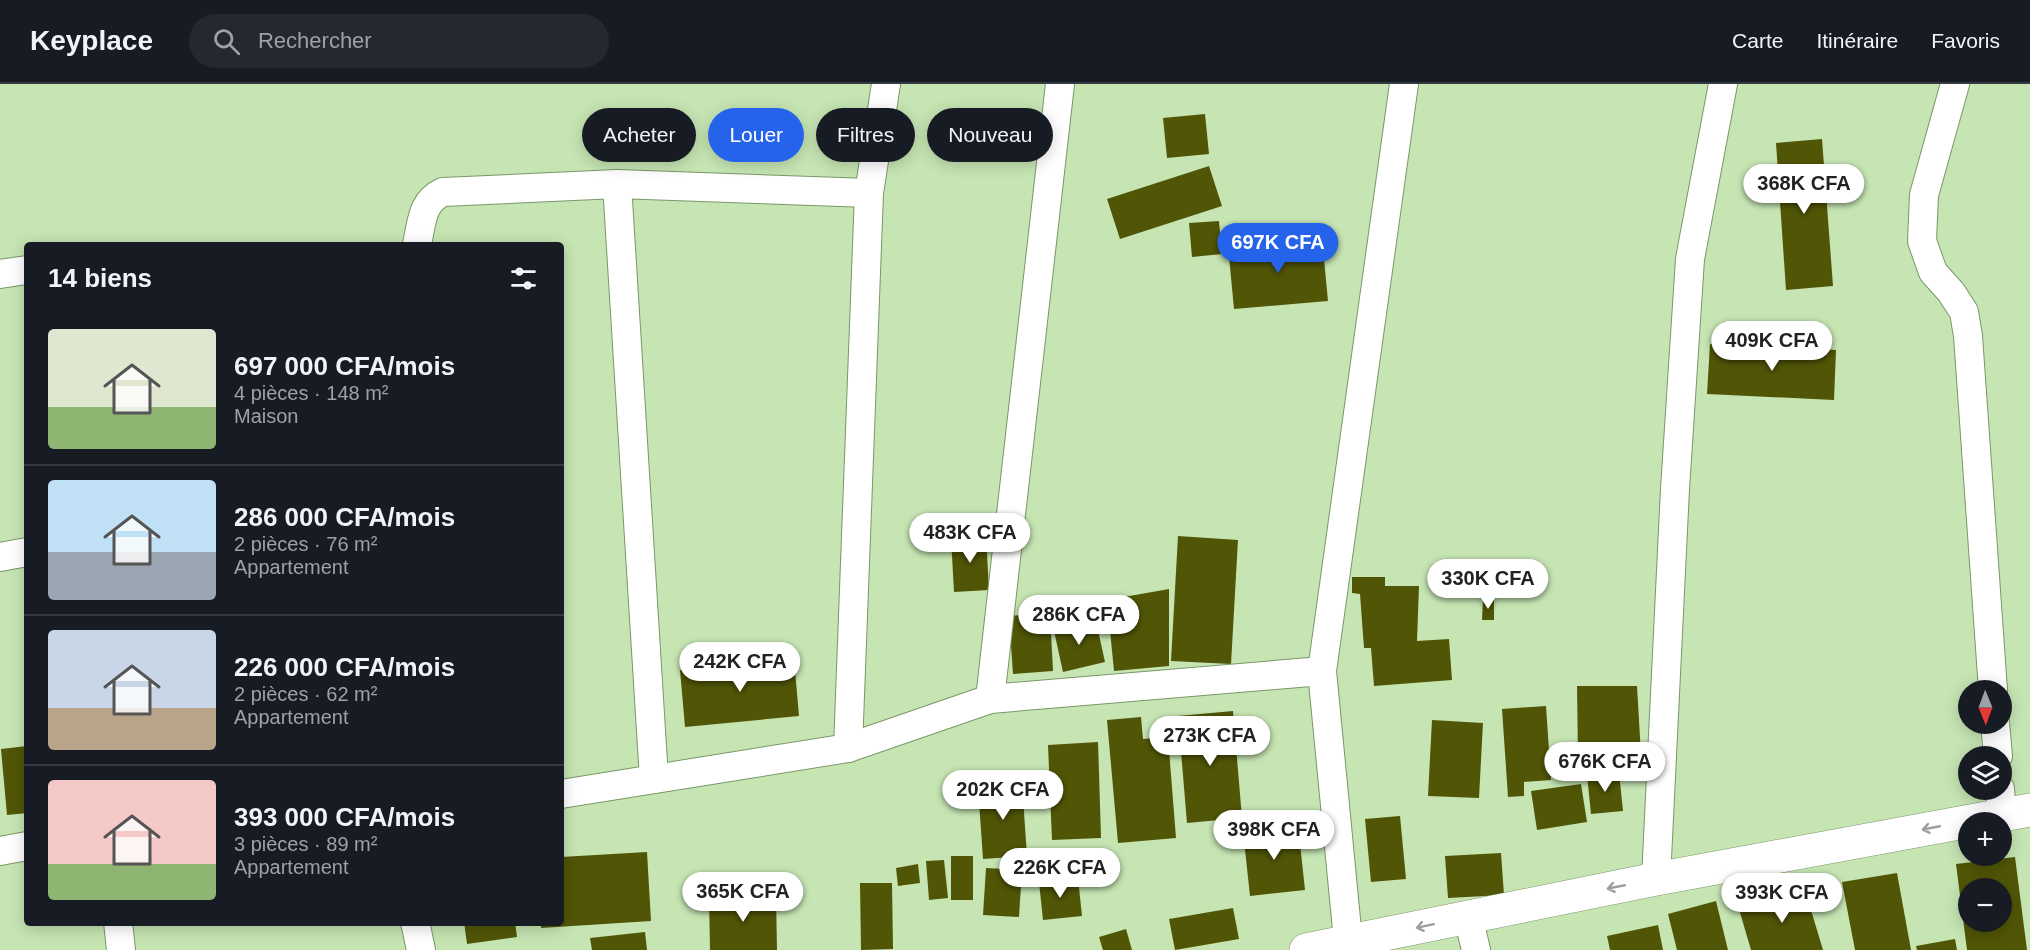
<!DOCTYPE html>
<html lang="fr">
<head>
<meta charset="utf-8">
<style>
  :root { --surface:#171b24; --page:#242831; --text:#f1f3f6; --muted:#9ea1a6; --line:#363941; --accent:#2563eb }
  body { margin:0; font-family:Arial,sans-serif; background:var(--page); color:var(--text); height:100vh; display:flex; flex-direction:column; font-size:22px; white-space:nowrap }
  * { box-sizing:border-box; margin:0 }
  p { font-size:20px; color:var(--muted) }
  .icon { flex:none; width:33px; height:33px; fill:none; stroke:currentColor; stroke-width:2; stroke-linecap:round; stroke-linejoin:round }
  .map { position:relative; flex:1; overflow:hidden }
  .drawer { position:absolute; left:24px; top:158px; width:540px; height:684px; display:flex; flex-direction:column; background:var(--surface); border-radius:6px; box-shadow:0 3px 15px #0003 }
  .drawer>* { flex:none }
  .banner { position:absolute; left:582px; top:24px; width:570px; height:54px; display:flex; gap:12px }
  .needle { width:39px; rotate:179deg }
  .buttons { position:absolute; left:1958px; top:596px; display:grid; gap:12px }
  .buttons a { display:grid; place-items:center; width:54px; height:54px; border-radius:50%; background:var(--surface); box-shadow:0 3px 15px #0003; font-size:30px }
  .price { position:absolute; translate:-50% -51px; padding:0 14px; border-radius:21px; background:#fff; color:#222; font-size:20px; line-height:39px; filter:drop-shadow(0 2px 3px #0008) }
  .price::after { content:''; position:absolute; left:50%; top:36px; width:18px; height:14px; margin-left:-9px; background:inherit; clip-path:polygon(0 0,100% 0,50% 100%) }
  .price.selected { background:var(--accent); color:#fff }
  ul { padding:0; list-style:none }
  li { display:flex; align-items:center; gap:18px; height:150px; padding:0 24px }
  li+li { border-top:2px solid var(--line) }
  li span { display:grid; place-items:center; flex:none; width:168px; height:120px; border-radius:6px; color:#555 }
  li>.icon { margin-inline-start:auto }
  span .icon { width:72px; height:72px; fill:#fffc; stroke-width:1 }
  li b { font-size:26px }
  h2 { display:flex; justify-content:space-between; align-items:center; height:72px; padding:0 24px; font-size:26px }
  .pill { padding:0 21px; border-radius:27px; background:var(--surface); box-shadow:0 3px 15px #0003; font-size:21px; line-height:54px }
  .pill.selected { background:var(--accent); color:#fff }
  header { display:flex; align-items:center; gap:36px; box-sizing:border-box; height:84px; padding:0 30px; background:var(--surface); border-bottom:2px solid var(--line) }
  header strong { font-size:28px }
  nav { display:flex; gap:33px; margin-inline-start:auto; font-size:21px }
  .search { width:420px; height:54px; background:var(--page); display:flex; align-items:center; gap:15px; box-sizing:border-box; padding:0 21px; border-radius:33px; color:var(--muted); font-size:22px }
  .map>svg:first-child { display:block }
  .building { fill:#515606; fill-rule:evenodd }
  .lines { fill:none; stroke-linecap:round; stroke-linejoin:round }
  .street-casing { stroke:#7a9768; stroke-width:30 }
  .secondary-casing { stroke:#7a9768; stroke-width:34 }
  .street { stroke:#fff; stroke-width:28 }
  .secondary { stroke:#fff; stroke-width:33 }
  .oneway { stroke:#9b9f9a }
</style>
</head>
<body>
<header>
<strong>Keyplace</strong>
<div class="search"><svg class="icon" aria-label="search" viewBox="0 0 24 24"><circle cx="10" cy="10" r="6"/><path d="M15 15l6 6"/></svg>Rechercher</div>
<nav><a>Carte</a><a>Itinéraire</a><a>Favoris</a></nav>
</header>
<div class="map">
<svg width="2030" height="866" viewBox="0 0 2030 866">
  <rect width="100%" height="100%" fill="#c6e5b3"/>
  <g class="building">
    <polygon points="1205,30 1209,70 1167,74 1163,34"/>
    <polygon points="1822,55 1833,202 1786,206 1776,59"/>
    <polygon points="1209,82 1222,122 1120,155 1107,115"/>
    <polygon points="1219,137 1222,170 1192,173 1189,139"/>
    <polygon points="1322,154 1328,217 1234,225 1228,162"/>
    <polygon points="1710,260 1836,266 1834,316 1707,310"/>
    <polygon points="986,452 989,506 954,508 951,454"/>
    <polygon points="1178,452 1238,456 1231,580 1171,577"/>
    <polygon points="1352,493 1385,493 1385,502 1419,502 1417,557 1449,555 1452,596 1374,602 1371,564 1364,564 1360,510 1352,509"/>
    <polygon points="1169,505 1169,582 1114,587 1107,516"/>
    <polygon points="1483,515 1494,515 1494,536 1482,536"/>
    <polygon points="1050,529 1053,587 1013,590 1009,532"/>
    <polygon points="1096,537 1105,578 1063,588 1054,547"/>
    <polygon points="794,575 799,632 685,643 680,586"/>
    <polygon points="1577,602 1637,602 1641,671 1578,673"/>
    <polygon points="1546,622 1551,696 1524,698 1524,712 1508,713 1502,625"/>
    <polygon points="1233,627 1242,734 1187,739 1178,632"/>
    <polygon points="1141,633 1143,655 1168,653 1176,754 1118,759 1107,636"/>
    <polygon points="1432,636 1483,639 1479,714 1428,712"/>
    <polygon points="1098,658 1101,754 1052,756 1048,661"/>
    <polygon points="27,662 27,729 7,731 1,665"/>
    <polygon points="1619,688 1623,727 1591,730 1587,691"/>
    <polygon points="1022,699 1027,772 983,775 978,703"/>
    <polygon points="1581,700 1587,738 1537,746 1531,707"/>
    <polygon points="1400,732 1406,795 1371,798 1365,735"/>
    <polygon points="1298,741 1305,806 1250,812 1243,747"/>
    <polygon points="647,768 651,837 541,844 541,838 561,838 561,773"/>
    <polygon points="1501,769 1504,811 1448,814 1445,772"/>
    <rect x="951" y="772" width="22" height="44"/>
    <path d="M2015 773 2027 866H1967L1956 780ZM1968 804H2001V837H1968Z"/>
    <polygon points="944,776 948,814 929,816 926,777"/>
    <polygon points="918,780 920,799 898,802 896,784"/>
    <polygon points="986,784 1022,786 1019,833 983,831"/>
    <polygon points="1897,789 1911,866 1855,866 1842,798"/>
    <polygon points="1078,794 1082,832 1043,836 1039,798"/>
    <polygon points="860,799 892,799 893,865 861,866"/>
    <polygon points="1805,806 1823,866 1751,866 1739,825"/>
    <polygon points="776,811 777,866 710,866 709,812"/>
    <polygon points="1716,817 1728,866 1677,866 1668,830"/>
    <polygon points="1233,824 1239,855 1175,866 1169,835"/>
    <polygon points="464,838 515,838 517,853 467,860"/>
    <polygon points="1658,841 1663,866 1610,866 1607,852"/>
    <polygon points="1126,845 1132,866 1103,866 1099,853"/>
    <polygon points="645,848 647,866 592,866 590,854"/>
    <polygon points="1955,855 1957,866 1917,866 1916,862"/>
  </g>
  <g class="lines">
    <g class="street-casing">
      <g id="street">
        <polyline points="1955,0 1924,111 1922,157 1933,188 1951,208 1964,228 1968,252 1993,606"/>
        <polyline points="617,100 654,695"/>
        <path d="M417 160C422 139 421 118 443 108L617 100 869 109"/>
        <polyline points="0,190 27,186"/>
        <polyline points="0,473 27,468"/>
        <polyline points="990,615 1060,0"/>
        <polyline points="1995,639 1998,672"/>
        <polyline points="848,664 869,109 886,0"/>
        <polyline points="2000,705 2002,731"/>
        <polyline points="561,710 848,664 990,615 1322,587"/>
        <polyline points="0,767 27,762"/>
        <polyline points="1656,795 1675,405 1690,175 1723,0"/>
        <polyline points="1468,832 1476,866"/>
        <polyline points="118,838 121,866"/>
        <polyline points="415,838 421,866"/>
        <polyline points="1348,856 1322,587 1404,0"/>
      </g>
    </g>
    <g class="secondary-casing">
      <polyline id="secondary" points="1306,866 1656,795 2030,726"/>
    </g>
    <use href="#street" class="street"/>
    <use href="#secondary" class="secondary"/>
  </g>
  <defs><path id="oneway-shaft" d="M-6 0H5M1.5-3L5.5 0L1.5 3" fill="none" stroke-width="1.6" stroke-linecap="round" stroke-linejoin="round" transform="scale(1.5)"/></defs>
  <g class="oneway">
    <use href="#oneway-shaft" transform="translate(1931 744) rotate(169)"/>
    <use href="#oneway-shaft" transform="translate(1616 803) rotate(169)"/>
    <use href="#oneway-shaft" transform="translate(1425 842) rotate(168)"/>
  </g>
</svg>
<div class="buttons">
<a><svg class="needle" viewBox="-14 -14 28 28"><path d="M0-13l5 13h-10z" fill="#e53935"/><path d="M0 13l5-13h-10z" fill="#9ea1a6"/></svg></a>
<a><svg class="icon" aria-label="layers" viewBox="0 0 24 24"><path d="M12 4l9 5-9 5-9-5zM3 14l9 5 9-5"/></svg></a>
<a>+</a>
<a>−</a>
</div>
<b class="price" style="left:1804px;top:131px">368K CFA</b>
<b class="price selected" style="left:1278px;top:190px">697K CFA</b>
<b class="price" style="left:1772px;top:288px">409K CFA</b>
<b class="price" style="left:970px;top:480px">483K CFA</b>
<b class="price" style="left:1488px;top:526px">330K CFA</b>
<b class="price" style="left:1079px;top:562px">286K CFA</b>
<b class="price" style="left:740px;top:609px">242K CFA</b>
<b class="price" style="left:1210px;top:683px">273K CFA</b>
<b class="price" style="left:1605px;top:709px">676K CFA</b>
<b class="price" style="left:1003px;top:737px">202K CFA</b>
<b class="price" style="left:1274px;top:777px">398K CFA</b>
<b class="price" style="left:1060px;top:815px">226K CFA</b>
<b class="price" style="left:743px;top:839px">365K CFA</b>
<b class="price" style="left:1782px;top:840px">393K CFA</b>
<div class="banner">
<a class="pill">Acheter</a>
<a class="pill selected">Louer</a>
<a class="pill">Filtres</a>
<a class="pill">Nouveau</a>
</div>
<section class="drawer">
<h2>14 biens<svg class="icon" aria-label="filters" viewBox="0 0 24 24"><path d="M4 7h16M4 17h16"/><circle cx="9" cy="7" r="2"/><circle cx="15" cy="17" r="2"/></svg></h2>
<ul>
<li><span style="background:linear-gradient(#dfe7d0 65%,#8fb573 0)"><svg class="icon" aria-label="home" viewBox="0 0 24 24"><path d="M3 11l9-7 9 7M6 9v11h12V9"/></svg></span><div><b>697 000 CFA/mois</b><p>4 pièces · 148 m²</p><p>Maison</p></div></li>
<li><span style="background:linear-gradient(#bfe0f5 60%,#9aa5b1 0)"><svg class="icon" aria-label="home" viewBox="0 0 24 24"><path d="M3 11l9-7 9 7M6 9v11h12V9"/></svg></span><div><b>286 000 CFA/mois</b><p>2 pièces · 76 m²</p><p>Appartement</p></div></li>
<li><span style="background:linear-gradient(#c9d6e8 65%,#b9a48a 0)"><svg class="icon" aria-label="home" viewBox="0 0 24 24"><path d="M3 11l9-7 9 7M6 9v11h12V9"/></svg></span><div><b>226 000 CFA/mois</b><p>2 pièces · 62 m²</p><p>Appartement</p></div></li>
<li><span style="background:linear-gradient(#f6c9c9 70%,#8fb573 0)"><svg class="icon" aria-label="home" viewBox="0 0 24 24"><path d="M3 11l9-7 9 7M6 9v11h12V9"/></svg></span><div><b>393 000 CFA/mois</b><p>3 pièces · 89 m²</p><p>Appartement</p></div></li>
</ul>
</section>
</div>
</body>
</html>
